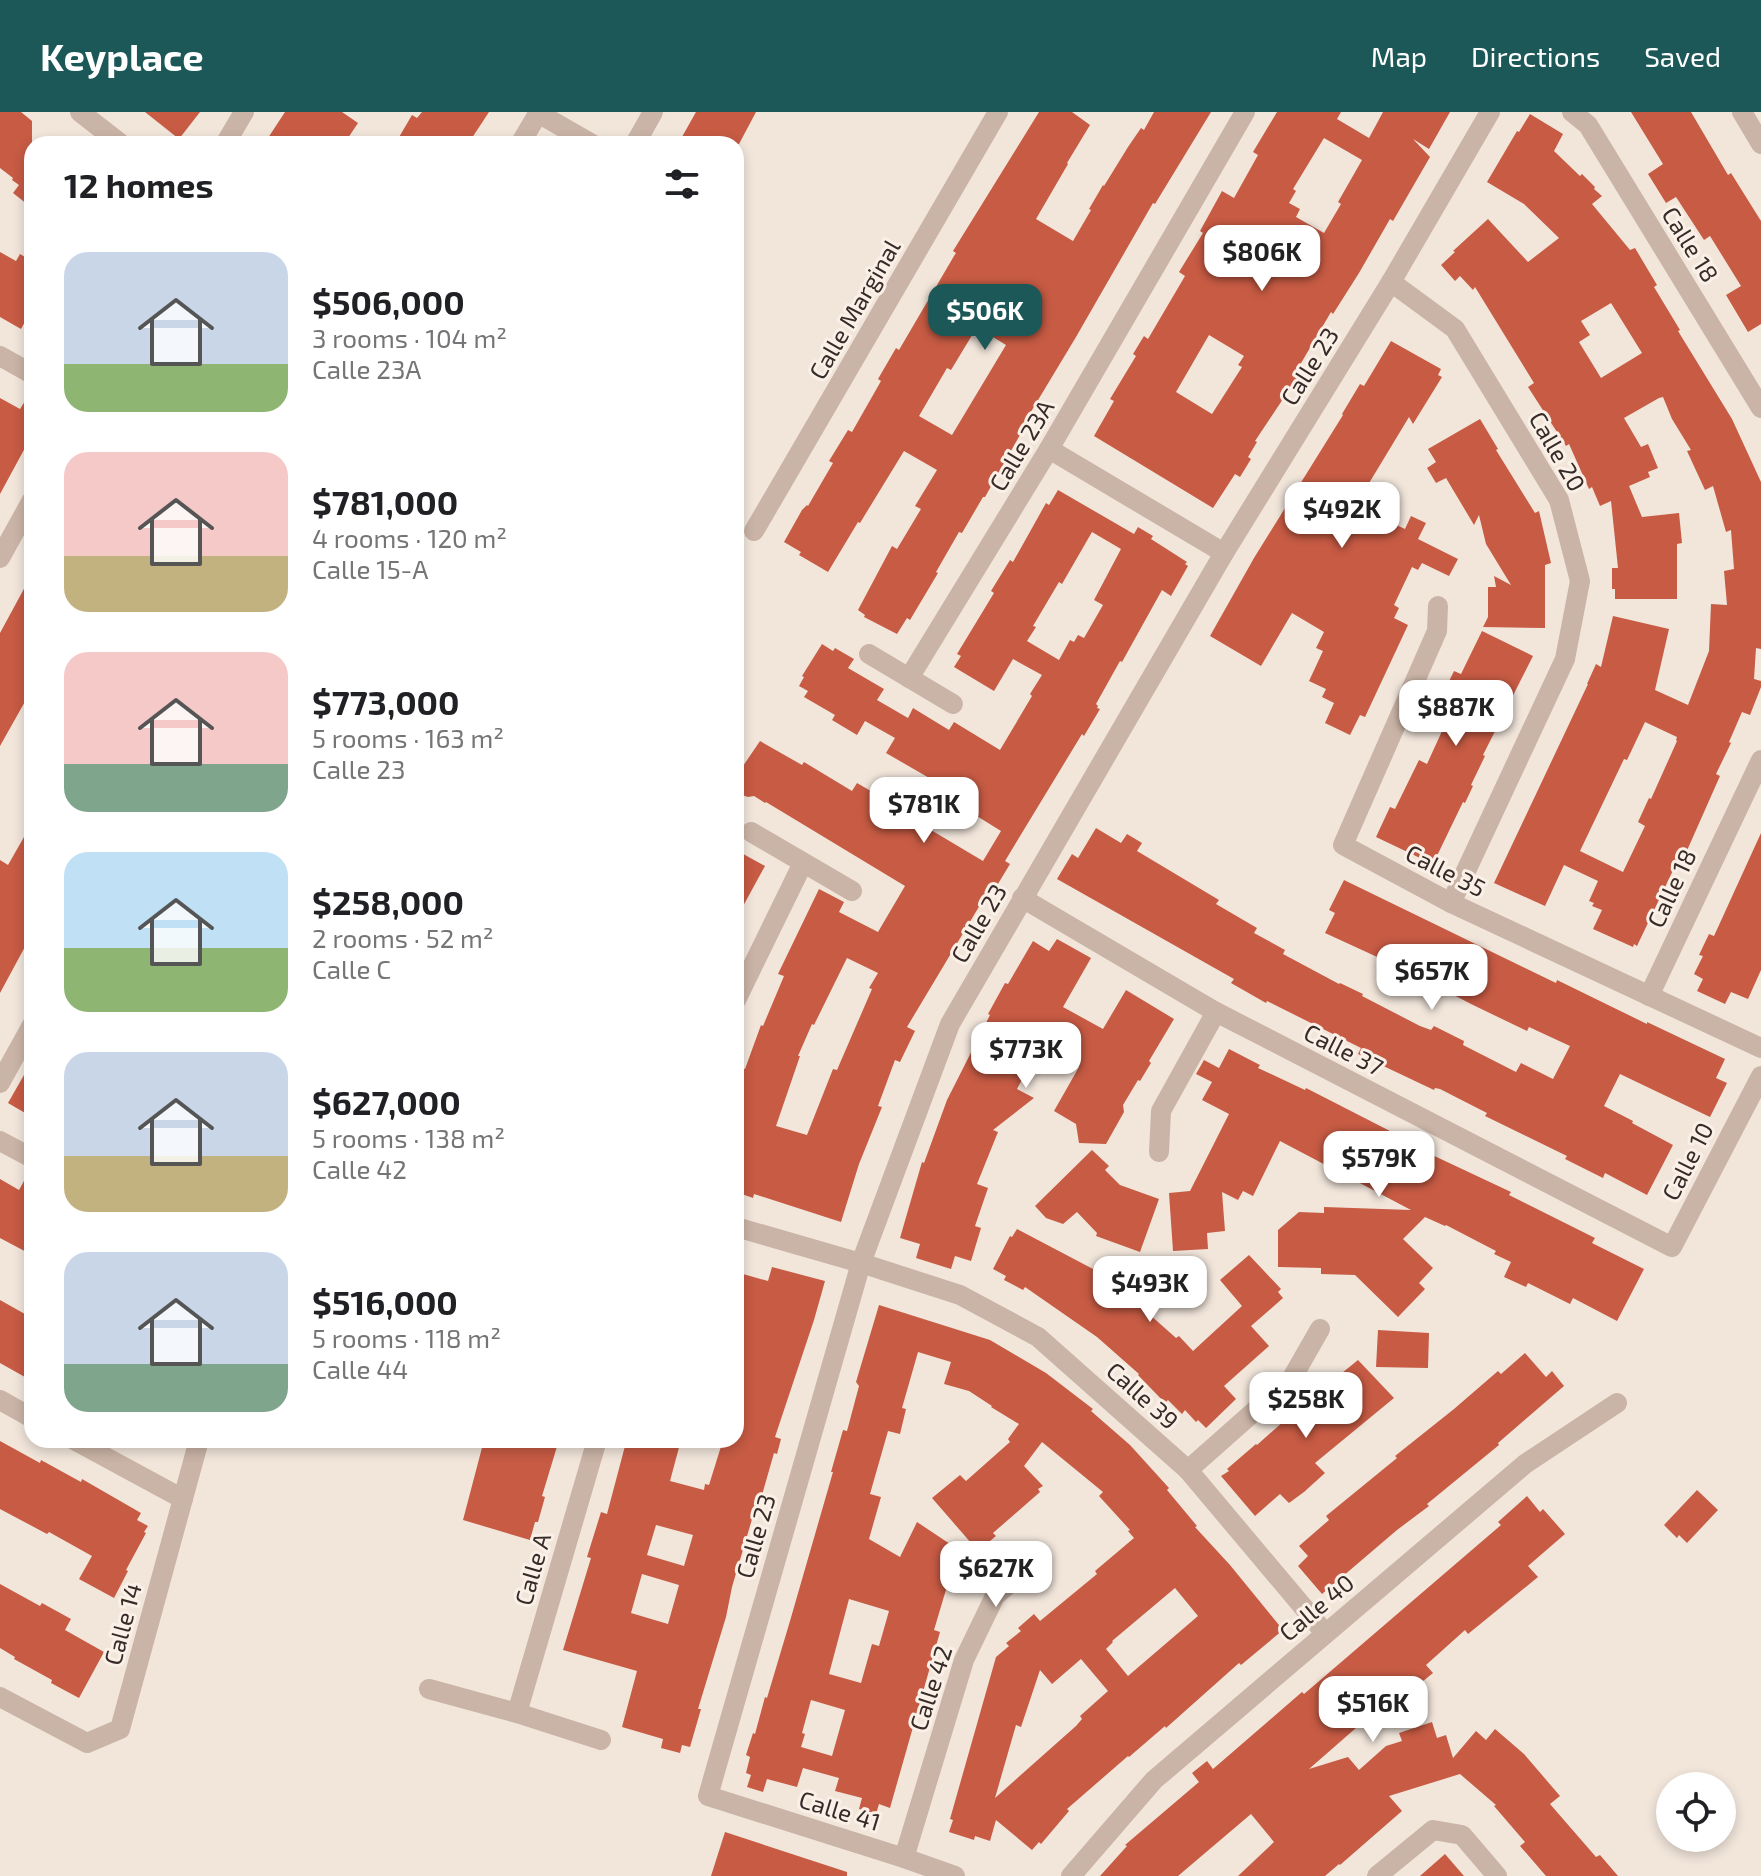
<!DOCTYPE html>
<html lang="en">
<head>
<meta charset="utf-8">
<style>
  :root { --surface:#fff; --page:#f6f6f6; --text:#202124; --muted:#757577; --accent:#1c5858 }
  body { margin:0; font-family:"Exo 2",sans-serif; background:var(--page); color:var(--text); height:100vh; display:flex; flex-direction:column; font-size:30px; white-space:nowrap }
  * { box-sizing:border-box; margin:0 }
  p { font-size:26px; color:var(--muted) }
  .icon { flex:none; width:44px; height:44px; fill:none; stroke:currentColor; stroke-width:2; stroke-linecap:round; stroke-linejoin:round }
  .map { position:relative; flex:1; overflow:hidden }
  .side { position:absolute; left:24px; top:24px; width:720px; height:1312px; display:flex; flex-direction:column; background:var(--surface); border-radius:24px; box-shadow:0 4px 12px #0003 }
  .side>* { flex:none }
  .fabs { position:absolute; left:1656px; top:1660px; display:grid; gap:16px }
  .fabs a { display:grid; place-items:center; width:80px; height:80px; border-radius:50%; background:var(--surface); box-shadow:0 4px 12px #0003; font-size:40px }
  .price { position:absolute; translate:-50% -68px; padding:0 18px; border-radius:16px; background:#fff; color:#222; font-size:26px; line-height:52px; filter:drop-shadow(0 2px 4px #0008) }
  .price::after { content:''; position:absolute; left:50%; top:48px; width:24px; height:18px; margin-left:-12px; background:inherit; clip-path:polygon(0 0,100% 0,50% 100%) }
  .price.current { background:var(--accent); color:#fff }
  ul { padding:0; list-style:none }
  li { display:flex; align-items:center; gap:24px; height:200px; padding:0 40px }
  li span { display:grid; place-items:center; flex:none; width:224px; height:160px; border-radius:24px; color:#555 }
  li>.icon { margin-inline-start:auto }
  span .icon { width:96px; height:96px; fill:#fffc; stroke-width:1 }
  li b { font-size:34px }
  h2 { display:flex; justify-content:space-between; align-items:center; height:96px; padding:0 40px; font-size:34px }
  header { display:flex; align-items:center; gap:48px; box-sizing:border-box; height:112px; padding:0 40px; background:var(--accent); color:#fff }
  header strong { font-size:38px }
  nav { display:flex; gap:44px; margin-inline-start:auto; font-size:28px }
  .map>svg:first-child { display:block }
  .building { fill:#c75b44; fill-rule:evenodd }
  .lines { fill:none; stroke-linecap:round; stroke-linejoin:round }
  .minor { stroke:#cab4a7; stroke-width:20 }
  .labels { text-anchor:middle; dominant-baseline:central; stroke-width:6; stroke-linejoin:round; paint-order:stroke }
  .street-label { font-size:24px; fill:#362b27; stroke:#faf0e7 }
</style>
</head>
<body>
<header>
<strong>Keyplace</strong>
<nav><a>Map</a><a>Directions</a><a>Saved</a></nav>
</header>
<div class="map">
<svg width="1761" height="1764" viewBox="0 0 1761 1764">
  <rect width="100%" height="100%" fill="#f2e6db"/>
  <g class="building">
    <polygon points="0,0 21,0 32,9 32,96 13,81 19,73 12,68 13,66 0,56"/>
    <polygon points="145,0 200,0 179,27"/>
    <polygon points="285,0 342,0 358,11 344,32 264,32"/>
    <polygon points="422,0 489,0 468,32 395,32 412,3 417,6"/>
    <polygon points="696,0 756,0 739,32 678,32"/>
    <path d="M1039 0H1072L1090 13 1067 51 1068 52 1036 107 1073 129 1091 98 1089 97 1103 73 1104 74 1128 35 1141 16 1144 18 1154 0H1211L1155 92 1153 91 1076 225 1023 313 1025 314 985 385H983L962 421 959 420 936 460 938 461 910 508 907 506 897 522 864 505 865 503 858 498 892 434 897 437 921 397 915 394 937 358 904 339 860 411 858 410 828 460 799 443 801 440 784 430 802 398 807 393 808 394 833 351 829 349 848 318 852 320 881 269 878 267 896 236 899 238 954 144 956 141 953 139ZM977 215 1006 233 952 323 919 304 947 256 951 258Z"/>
    <path d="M1277 0H1341L1337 7 1369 26 1383 0H1450L1429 37 1413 27 1430 45 1393 109 1390 107 1359 161 1333 202 1331 200 1297 258 1301 260 1255 329 1257 330 1248 345 1251 347 1240 365 1235 362 1213 396 1094 324 1114 289 1110 287 1136 244 1133 242 1144 224 1148 227 1185 164 1179 160 1203 121 1200 119 1222 79 1234 86 1258 43 1253 40ZM1324 26 1362 48 1338 90 1341 92 1324 121 1296 105 1300 97 1289 91 1296 79 1293 77ZM1209 223 1244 244 1238 253 1242 255 1212 302 1176 280Z"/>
    <polygon points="1631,0 1691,0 1728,63 1731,61 1761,109 1761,212 1748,220 1726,183 1741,174 1710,124 1704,128 1676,85 1666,91 1648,62 1663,52"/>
    <path d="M1530 2 1563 22 1554 39 1580 64 1582 62 1595 75 1594 77 1602 84 1592 92 1630 138 1635 136 1657 173 1654 175 1680 218 1678 219 1732 307 1761 370V537L1756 536 1754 567 1761 569V575L1750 603 1742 600 1729 630 1731 631 1716 662 1720 664 1681 752 1677 750 1637 834 1634 832 1633 835 1593 817 1602 798 1592 794 1594 791 1589 789 1598 769 1564 753 1545 794 1494 771 1588 572H1587L1596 552 1601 555 1613 504 1669 517 1655 578 1688 593 1709 539 1711 492 1727 493 1724 459 1734 457 1731 418 1726 420 1713 374 1705 378 1687 339 1691 338 1672 307 1663 285 1659 286 1624 306 1641 335 1648 332 1658 356 1648 360 1650 365 1629 374 1642 405 1679 401 1682 431 1677 432V487H1615V477H1612V456H1618L1611 389 1600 394 1592 375 1589 377 1569 332 1566 334 1528 275 1534 271 1475 175 1473 178 1460 164 1455 169 1441 153 1455 140 1453 139 1488 107 1528 150 1559 126 1524 92 1487 70 1517 19 1519 20ZM1611 191 1642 241 1601 266 1579 230 1590 223 1581 209ZM1645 610 1677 625 1676 628 1677 629 1651 687 1649 686 1638 710 1645 714 1623 760 1580 739 1624 647 1627 648Z"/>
    <polygon points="0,140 16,149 20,142 32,149 32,197 21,217 0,205"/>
    <polygon points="1391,229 1441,257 1438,263 1442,265 1413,312 1409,305 1354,396 1385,415 1388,409 1405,417 1411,404 1426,411 1418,427 1458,447 1449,464 1422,451 1418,458 1412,455 1394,493 1399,496 1394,506 1408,513 1365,605 1360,603 1350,623 1325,611 1334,591 1322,585 1326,577 1309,569 1323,539 1316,536 1324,520 1292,501 1261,554 1210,524 1254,446 1343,303 1342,302 1360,272 1364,274"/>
    <polygon points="32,278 32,323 0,382 0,286 20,297"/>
    <polygon points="1480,307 1498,337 1496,338 1535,401 1539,399 1551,451 1545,453 1545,516 1483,515 1488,505 1488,475 1496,475 1494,464 1511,473 1486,432 1479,403 1474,413 1446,366 1436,371 1427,356 1436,350 1428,337"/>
    <path d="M1058 378 1134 422 1138 415 1153 424 1151 427 1187 450 1185 452 1188 454 1171 484 1162 478 1122 550 1120 549 1096 592 1098 594 1097 596 1100 597 1084 624 1082 622 1005 749 1010 752 984 795 980 793 907 915 915 919 900 950 895 948 878 994 882 995 859 1052 841 1110 754 1082 753 1086 736 1080V967L740 955 745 957 761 913 763 914 784 864 778 862 819 777 844 790 839 800 878 820 905 774 766 690 765 691 754 684 748 685 736 681V668L742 658 741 657 760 629 802 653 804 650 852 679 857 671 900 696 899 699 983 749 1001 719 972 701 976 693 886 641 895 626 865 609 857 623 832 608 835 603 804 585 808 579 799 574 804 565 802 564 822 532 833 539 835 536 854 547 848 556 884 577 877 588 908 606 913 596 949 618 954 610 1000 638 1032 584 1030 582 1042 563 1013 547 994 579 954 555 961 544 957 542 994 481 991 479 1010 448 1013 450 1046 391 1049 393ZM1092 420 1121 437 1094 488 1103 493 1084 526 1078 523 1074 530 1070 528 1059 548 1027 529 1036 515 1033 514 1059 470 1062 472ZM847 846 878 861 869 876 872 877 837 958 833 957 807 1023 776 1014 800 944H798L812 912 814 913Z"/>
    <polygon points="32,462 32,589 27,586 0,634 0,521"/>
    <polygon points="1482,519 1533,544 1483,643 1485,644 1471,673 1473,674 1465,691 1463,690 1434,750 1421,744 1420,746 1376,725 1390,695 1395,697 1419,648 1427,652 1453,595 1440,588 1454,559 1461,562"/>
    <polygon points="32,711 32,834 27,831 0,881 0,748 8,753"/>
    <polygon points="1096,716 1121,731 1127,722 1142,731 1137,739 1219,788 1216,792 1257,816 1254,821 1285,838 1283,842 1339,872 1340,871 1363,882 1362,884 1420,914 1431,918 1434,914 1464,929 1463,933 1516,960 1521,951 1553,967 1570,934 1529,915 1527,919 1471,892 1448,880 1449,878 1325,821 1335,801 1329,798 1344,768 1556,871 1557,868 1647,912 1647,910 1725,947 1716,966 1727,971 1710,1005 1620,962 1604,994 1633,1009 1632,1011 1673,1033 1647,1083 1605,1061 1603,1066 1565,1047 1567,1044 1485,1004 1487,1001 1440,977 1435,976 1434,978 1358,942 1361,936 1267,889 1266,891 1231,871 1234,867 1057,767 1072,742 1078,746"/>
    <polygon points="1761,721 1761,858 1748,887 1731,880 1725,892 1697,879 1703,867 1694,862 1703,844 1699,843 1709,822 1714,824"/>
    <polygon points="736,738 765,754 736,807"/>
    <polygon points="1057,827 1091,846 1063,895 1103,917 1126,878 1174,907 1149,949 1151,951 1140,969 1138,968 1123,993 1124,1000 1106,1032 1079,1031 1076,1012 1054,999 1079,955 1040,933 1017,977 1034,986 993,1018 998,1020 977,1072 988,1076 975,1114 981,1116 971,1149 955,1144 951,1157 916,1146 920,1132 900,1126 922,1050 924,1051 947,988 990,903 988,902 1005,871 1008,872 1033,829 1049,839"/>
    <polygon points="1229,937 1260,953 1258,956 1305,978 1306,976 1429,1039 1428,1041 1511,1080 1509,1083 1595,1126 1592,1131 1644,1157 1617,1209 1573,1186 1570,1192 1528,1171 1526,1175 1504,1165 1511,1150 1494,1142 1496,1139 1446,1113 1445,1114 1425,1105 1403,1127 1433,1156 1419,1171 1425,1177 1398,1205 1355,1163 1321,1162 1321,1156 1278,1155 1278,1118 1299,1100 1324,1101 1324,1095 1411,1098 1280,1029 1253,1084 1243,1079 1238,1088 1222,1080 1225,1119 1207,1121 1208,1137 1173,1139 1169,1081 1190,1079 1229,1002 1202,988 1212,970 1196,962 1204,948 1219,956"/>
    <polygon points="32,949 32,1005 8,991"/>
    <polygon points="1092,1038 1109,1054 1105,1058 1120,1073 1159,1087 1140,1140 1096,1124 1097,1121 1077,1100 1063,1112 1046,1106 1035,1094"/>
    <polygon points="30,1058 32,1059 32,1143 0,1126 0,1067 19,1078"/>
    <polygon points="1017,1117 1093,1157 1132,1183 1131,1186 1176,1226 1179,1224 1193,1239 1242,1194 1220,1168 1249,1143 1281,1177 1278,1180 1283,1186 1251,1214 1269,1234 1224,1274 1236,1287 1206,1316 1198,1308 1196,1310 1185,1298 1182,1302 1168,1288 1165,1291 1138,1263 1139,1262 1097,1225 1025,1175 1023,1178 1004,1168 1006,1164 993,1157 1010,1124 1012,1125"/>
    <path d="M772 1155 825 1169 814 1208 775 1325 781 1327 777 1342 774 1341 758 1397H755L732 1475 726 1505 698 1597H701L690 1635 682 1633 680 1641 661 1636 663 1627 622 1615 637 1559 563 1538 591 1446 587 1445 601 1400 607 1402 625 1334 629 1335 631 1328H681L670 1369 704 1378 705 1372 709 1373 723 1328H736V1264L743 1242 736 1241V1160L768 1169ZM656 1413 693 1423 684 1454 647 1443ZM642 1462 679 1473 668 1512 631 1501Z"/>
    <polygon points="0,1188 32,1206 32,1269 0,1251"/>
    <path d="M879 1193 990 1228 1046 1261 1093 1297 1091 1299 1130 1333 1169 1376 1167 1378 1197 1414 1195 1415 1230 1453 1283 1518 1241 1553 1239 1551 1166 1616 1165 1614 1129 1645 1128 1644 1067 1697 1069 1699 1041 1732 1039 1730 1032 1738 996 1708 990 1729 975 1724 974 1728 949 1720 953 1708 950 1707 996 1545 1009 1534 1006 1531 1021 1519 1018 1516 1034 1502 1040 1509 1097 1462 1095 1459 1134 1426 1128 1419 1130 1418 1099 1384 1103 1380 1042 1330 1024 1354 1043 1374 1038 1377 1040 1380 993 1421 996 1424 978 1439 932 1386 960 1363 966 1369 1010 1330 1008 1327 1019 1312 991 1295 992 1294 969 1279 944 1272 951 1250 918 1240 902 1296 906 1297 900 1322 888 1319 870 1382 881 1385 869 1427 900 1445 917 1410 971 1446 964 1458 967 1460 956 1476 948 1471 934 1518 940 1520 890 1696 879 1692 876 1702 859 1697 862 1686 835 1679 839 1666 803 1656 797 1675 767 1667 763 1680 747 1675 751 1663 746 1661 750 1645 746 1643 753 1621 755 1622 765 1585 767 1586 790 1509 833 1360H831L843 1318 847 1319 859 1274 856 1270ZM1175 1476 1198 1504 1128 1564 1106 1537 1113 1530 1112 1529ZM849 1487 889 1499 879 1534 872 1532 861 1571 829 1562ZM1081 1547 1108 1579 1080 1604 1082 1607 1076 1614 995 1686 1016 1613 1021 1615 1040 1558 1052 1572ZM811 1588 845 1598 832 1644 801 1635 805 1622 802 1621Z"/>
    <polygon points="1378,1218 1429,1221 1428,1256 1376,1255"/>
    <polygon points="1525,1241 1546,1265 1552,1259 1564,1274 1498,1331 1499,1333 1427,1392 1429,1394 1397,1418 1322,1482 1298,1454 1308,1444 1299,1434 1329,1408 1326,1404 1397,1346 1395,1344 1454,1297 1498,1259 1501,1262"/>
    <polygon points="1358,1248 1394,1286 1315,1351 1325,1361 1304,1380 1289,1391 1280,1382 1255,1404 1221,1364 1229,1359 1227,1357 1256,1332 1257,1333 1294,1300"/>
    <polygon points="484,1328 559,1328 542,1384 545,1385 538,1410 535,1410 530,1428 463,1408"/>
    <polygon points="0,1329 40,1351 41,1348 81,1370 82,1367 141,1401 137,1408 148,1414 144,1420 146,1421 126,1458 128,1459 114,1486 79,1467 92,1444 49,1420 47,1422 0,1397"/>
    <polygon points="1697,1378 1718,1398 1687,1431 1679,1423 1677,1426 1664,1413"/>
    <polygon points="1527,1384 1540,1400 1543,1397 1565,1422 1528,1454 1538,1465 1468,1522 1465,1518 1426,1553 1433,1561 1417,1574 1412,1567 1309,1657 1348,1645 1359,1658 1386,1634 1402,1629 1399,1621 1432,1610 1437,1626 1446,1623 1453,1646 1476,1619 1486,1628 1495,1617 1524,1642 1560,1684 1550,1692 1596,1745 1600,1743 1618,1764 1546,1764 1520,1734 1525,1730 1494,1694 1496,1693 1460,1662 1389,1684 1402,1699 1340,1753 1339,1752 1325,1764 1238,1764 1274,1730 1251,1702 1178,1764 1100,1764 1127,1734 1125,1733 1199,1670 1192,1661 1207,1649 1213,1657 1302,1580 1304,1582 1501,1413 1498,1410"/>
    <polygon points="0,1472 40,1494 42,1491 71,1507 65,1518 104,1540 79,1586 51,1571 52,1568 14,1547 15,1545 0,1536"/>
    <polygon points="725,1720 847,1760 847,1764 711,1764"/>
    <polygon points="1445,1742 1464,1764 1420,1764"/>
  </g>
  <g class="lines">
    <g class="minor">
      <polyline points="80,0 121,32"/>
      <polyline points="1572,0 1588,13 1761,296"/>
      <polyline points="1742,0 1761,32"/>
      <polyline points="538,1 592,32"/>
      <polyline points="225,32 244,0"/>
      <polyline points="520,32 539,0"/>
      <polyline points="635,32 653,0"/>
      <polyline points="1391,170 1455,217 1559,388 1580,469 1565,547 1451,791"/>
      <polyline points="0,244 32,262"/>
      <polyline points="1049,337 1224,441"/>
      <polyline points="754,419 998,0"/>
      <polyline points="0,446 32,388"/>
      <polyline points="1438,494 1437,519 1343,733 1451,791 1761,936"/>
      <polyline points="869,542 953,592"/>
      <polyline points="909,566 1049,337 1245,0"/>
      <polyline points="751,720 852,779"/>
      <polyline points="1022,786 1216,900 1672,1135 1761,964"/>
      <polyline points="1649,884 1761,648"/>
      <polyline points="736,888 803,751"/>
      <polyline points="0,971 32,913"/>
      <polyline points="0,1029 32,1046"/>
      <polyline points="1159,1040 1161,999 1216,900"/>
      <polyline points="736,1115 861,1151 960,1183 1038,1225 1188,1358 1325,1521"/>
      <polyline points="0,1288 32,1306"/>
      <polyline points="74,1328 183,1387"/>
      <polyline points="1188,1358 1292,1266 1320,1217"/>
      <polyline points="429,1577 517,1601 601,1628"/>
      <polyline points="0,1585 87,1631 120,1617 199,1328"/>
      <polyline points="517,1601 597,1328"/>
      <polyline points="904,1746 964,1548 995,1484 1041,1444"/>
      <polyline points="955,1764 904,1746 708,1684 861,1151 950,912 1224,441 1391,170 1490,0"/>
      <polyline points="1071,1764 1154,1668 1525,1352 1617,1291"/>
      <polyline points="1377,1764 1433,1718 1462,1723 1497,1764"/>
    </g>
  </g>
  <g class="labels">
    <g class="street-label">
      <text transform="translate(1691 132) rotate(58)">Calle 18</text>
      <text transform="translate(854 197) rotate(-60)">Calle Marginal</text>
      <text transform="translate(1309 254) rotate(-58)">Calle 23</text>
      <text transform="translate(1021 333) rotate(-59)">Calle 23A</text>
      <text transform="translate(1558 339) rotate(60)">Calle 20</text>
      <text transform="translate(1446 758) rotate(27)">Calle 35</text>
      <text transform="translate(1671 776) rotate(-65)">Calle 18</text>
      <text transform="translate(978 811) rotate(-60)">Calle 23</text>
      <text transform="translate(1344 937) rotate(27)">Calle 37</text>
      <text transform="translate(1687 1049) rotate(-63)">Calle 10</text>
      <text transform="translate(1143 1283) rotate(42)">Calle 39</text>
      <text transform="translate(755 1424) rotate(-74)">Calle 23</text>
      <text transform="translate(532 1457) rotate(-74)">Calle A</text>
      <text transform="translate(1316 1495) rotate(-40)">Calle 40</text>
      <text transform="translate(122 1512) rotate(-75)">Calle 14</text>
      <text transform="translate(930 1576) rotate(-72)">Calle 42</text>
      <text transform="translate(840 1698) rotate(17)">Calle 41</text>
    </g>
  </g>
</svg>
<div class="fabs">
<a><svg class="icon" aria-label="locate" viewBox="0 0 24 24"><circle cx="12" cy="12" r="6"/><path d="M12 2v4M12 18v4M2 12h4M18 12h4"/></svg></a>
</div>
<b class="price" style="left:1262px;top:181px">$806K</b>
<b class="price current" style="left:985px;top:240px">$506K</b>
<b class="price" style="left:1342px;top:438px">$492K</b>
<b class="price" style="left:1456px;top:636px">$887K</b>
<b class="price" style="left:924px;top:733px">$781K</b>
<b class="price" style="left:1432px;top:900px">$657K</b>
<b class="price" style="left:1026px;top:978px">$773K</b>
<b class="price" style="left:1379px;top:1087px">$579K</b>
<b class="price" style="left:1150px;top:1212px">$493K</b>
<b class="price" style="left:1306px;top:1328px">$258K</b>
<b class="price" style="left:996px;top:1497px">$627K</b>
<b class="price" style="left:1373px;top:1632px">$516K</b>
<section class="side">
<h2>12 homes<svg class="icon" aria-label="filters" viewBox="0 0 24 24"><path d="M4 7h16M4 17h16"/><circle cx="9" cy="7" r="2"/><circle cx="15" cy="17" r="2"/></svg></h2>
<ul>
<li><span style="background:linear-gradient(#c9d6e8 70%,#8fb573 0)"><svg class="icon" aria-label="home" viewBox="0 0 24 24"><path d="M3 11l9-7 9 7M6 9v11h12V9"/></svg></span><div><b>$506,000</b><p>3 rooms · 104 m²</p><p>Calle 23A</p></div></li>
<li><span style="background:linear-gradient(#f6c9c9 65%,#c2b280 0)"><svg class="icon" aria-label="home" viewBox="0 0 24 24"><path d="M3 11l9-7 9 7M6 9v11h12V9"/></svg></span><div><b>$781,000</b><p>4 rooms · 120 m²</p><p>Calle 15-A</p></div></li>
<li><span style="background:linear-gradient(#f6c9c9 70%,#7fa58c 0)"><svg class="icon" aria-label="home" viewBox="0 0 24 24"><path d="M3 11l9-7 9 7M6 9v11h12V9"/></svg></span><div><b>$773,000</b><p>5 rooms · 163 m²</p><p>Calle 23</p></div></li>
<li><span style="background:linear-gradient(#bfe0f5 60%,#8fb573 0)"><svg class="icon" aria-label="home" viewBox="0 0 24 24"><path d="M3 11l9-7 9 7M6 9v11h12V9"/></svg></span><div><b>$258,000</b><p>2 rooms · 52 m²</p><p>Calle C</p></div></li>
<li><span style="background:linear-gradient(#c9d6e8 65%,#c2b280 0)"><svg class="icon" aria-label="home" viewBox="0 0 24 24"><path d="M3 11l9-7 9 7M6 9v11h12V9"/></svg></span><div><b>$627,000</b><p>5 rooms · 138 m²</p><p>Calle 42</p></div></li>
<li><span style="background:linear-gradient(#c9d6e8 70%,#7fa58c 0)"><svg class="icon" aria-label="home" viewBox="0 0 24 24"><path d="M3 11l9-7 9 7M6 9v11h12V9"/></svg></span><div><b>$516,000</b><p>5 rooms · 118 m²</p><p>Calle 44</p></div></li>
</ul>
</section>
</div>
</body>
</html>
